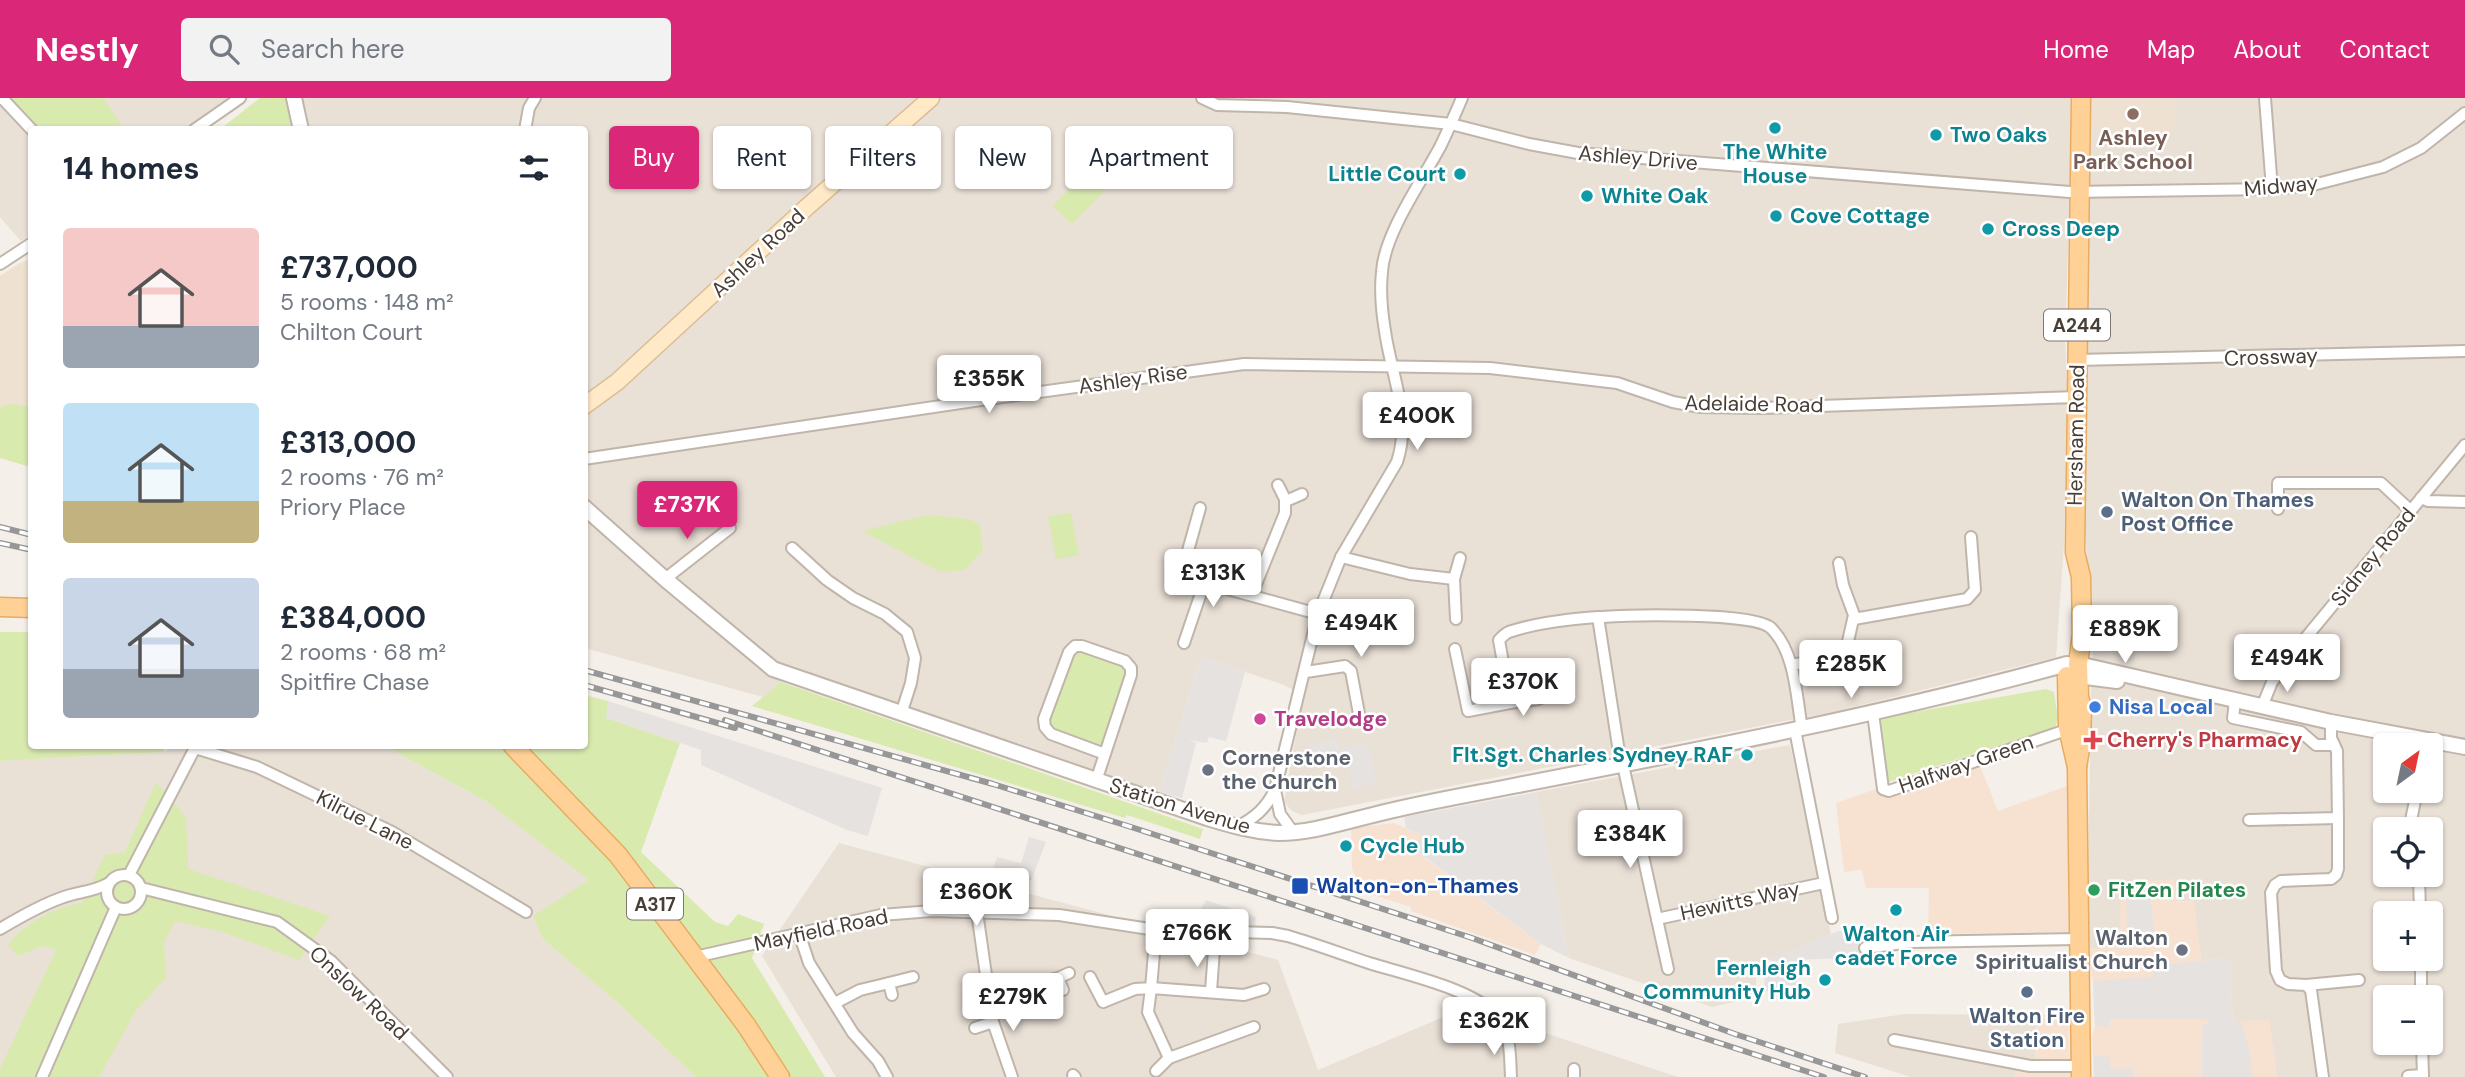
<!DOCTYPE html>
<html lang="en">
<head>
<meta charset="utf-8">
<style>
  :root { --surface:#fff; --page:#f2f2f3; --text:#1f2937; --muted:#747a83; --accent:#db2777 }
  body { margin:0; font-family:"DM Sans",sans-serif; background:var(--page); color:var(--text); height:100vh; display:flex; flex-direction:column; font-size:26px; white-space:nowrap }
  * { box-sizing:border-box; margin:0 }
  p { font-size:23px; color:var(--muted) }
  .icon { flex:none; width:38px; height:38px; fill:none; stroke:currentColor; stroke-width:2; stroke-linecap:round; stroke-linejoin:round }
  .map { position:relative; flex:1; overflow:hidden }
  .sheet { position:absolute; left:28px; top:28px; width:560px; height:623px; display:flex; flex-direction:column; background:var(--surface); border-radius:7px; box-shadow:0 2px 5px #0004 }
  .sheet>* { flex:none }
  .top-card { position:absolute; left:609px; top:28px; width:665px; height:63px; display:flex; gap:14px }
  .needle { width:46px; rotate:33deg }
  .buttons { position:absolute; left:2373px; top:635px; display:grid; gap:14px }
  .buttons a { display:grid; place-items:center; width:70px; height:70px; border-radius:7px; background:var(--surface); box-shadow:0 2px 5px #0004; font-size:35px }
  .price { position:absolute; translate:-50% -60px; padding:0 16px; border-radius:7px; background:#fff; color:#222; font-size:23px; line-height:46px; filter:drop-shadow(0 2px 4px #0008) }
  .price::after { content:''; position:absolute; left:50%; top:42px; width:21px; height:16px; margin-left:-10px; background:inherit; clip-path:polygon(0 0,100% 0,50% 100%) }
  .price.current { background:var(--accent); color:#fff }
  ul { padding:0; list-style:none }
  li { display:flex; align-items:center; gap:21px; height:175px; padding:0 35px }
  li span { display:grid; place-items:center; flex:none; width:196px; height:140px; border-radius:7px; color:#555 }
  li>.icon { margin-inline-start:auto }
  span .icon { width:84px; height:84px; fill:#fffc; stroke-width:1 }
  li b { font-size:30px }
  h2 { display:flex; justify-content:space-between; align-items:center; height:84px; padding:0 35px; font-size:30px }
  .pill { padding:0 24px; border-radius:7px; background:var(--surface); box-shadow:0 2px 5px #0004; font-size:24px; line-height:63px }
  .pill.current { background:var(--accent); color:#fff }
  header { display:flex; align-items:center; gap:42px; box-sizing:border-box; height:98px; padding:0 35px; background:var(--accent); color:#fff }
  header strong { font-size:33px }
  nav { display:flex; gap:38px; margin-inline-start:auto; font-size:24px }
  .search { width:490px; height:63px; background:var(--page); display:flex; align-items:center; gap:18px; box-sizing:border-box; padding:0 24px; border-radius:7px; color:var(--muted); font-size:26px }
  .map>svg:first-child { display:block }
  .residential { fill:#e9e0d6; fill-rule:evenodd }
  .commercial { fill:#f7e2d2 }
  .education { fill:#eee1d1 }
  .green { fill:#d9eaaf }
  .parking { fill:#e6e2e0 }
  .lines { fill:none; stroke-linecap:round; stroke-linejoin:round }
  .minor-casing { stroke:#c0b5aa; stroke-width:14 }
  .tertiary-casing { stroke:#c0b5aa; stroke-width:18 }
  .secondary-casing { stroke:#d9be98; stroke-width:19 }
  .primary-casing { stroke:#e8ab62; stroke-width:21 }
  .minor { stroke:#fff; stroke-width:10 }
  .tertiary { stroke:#fff; stroke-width:14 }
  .secondary { stroke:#ffe9c7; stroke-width:16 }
  .primary { stroke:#ffd196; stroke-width:18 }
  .rail-casing { stroke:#979797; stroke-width:6 }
  .rail { stroke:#fff; stroke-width:3.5; stroke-dasharray:10; stroke-linecap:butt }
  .education-dot { fill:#8d6e63; stroke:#fff; stroke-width:2.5 }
  .culture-dot { fill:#0f9aa8; stroke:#fff; stroke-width:2.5 }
  .service-dot { fill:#5c6f8a; stroke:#fff; stroke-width:2.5 }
  .shop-dot { fill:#3f7fe0; stroke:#fff; stroke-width:2.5 }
  .hotel-dot { fill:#d1479c; stroke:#fff; stroke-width:2.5 }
  .health-dot { fill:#e0444e; stroke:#fff; stroke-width:2.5 }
  .worship-dot { fill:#6b7280; stroke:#fff; stroke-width:2.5 }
  .transit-dot { fill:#1a4fb4; stroke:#fff; stroke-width:2.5 }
  .leisure-dot { fill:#2e9e5b; stroke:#fff; stroke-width:2.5 }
  .labels { text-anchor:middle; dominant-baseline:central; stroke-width:5; stroke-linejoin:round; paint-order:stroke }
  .shield { fill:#fff; stroke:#7f7872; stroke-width:2 }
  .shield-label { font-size:19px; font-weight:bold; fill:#483e36 }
  .culture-label { font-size:21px; font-weight:bold; fill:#0d838f; stroke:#fff; text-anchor:start }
  .education-label { font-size:21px; font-weight:bold; fill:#785e54; stroke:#fff }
  .street-label { font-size:21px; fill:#483e36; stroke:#fff }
  .service-label { font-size:21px; font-weight:bold; fill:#4e5e75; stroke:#fff; text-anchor:start }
  .shop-label { font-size:21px; font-weight:bold; fill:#366cbe; stroke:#fff; text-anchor:start }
  .hotel-label { font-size:21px; font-weight:bold; fill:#b23c85; stroke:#fff; text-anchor:start }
  .health-label { font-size:21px; font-weight:bold; fill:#be3a42; stroke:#fff; text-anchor:start }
  .worship-label { font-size:21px; font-weight:bold; fill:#5b616d; stroke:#fff; text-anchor:start }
  .transit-label { font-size:21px; font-weight:bold; fill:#164399; stroke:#fff; text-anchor:start }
  .leisure-label { font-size:21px; font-weight:bold; fill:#27864d; stroke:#fff; text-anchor:start }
</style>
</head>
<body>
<header>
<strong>Nestly</strong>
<div class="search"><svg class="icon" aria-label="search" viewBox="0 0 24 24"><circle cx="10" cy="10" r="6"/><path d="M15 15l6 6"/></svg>Search here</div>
<nav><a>Home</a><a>Map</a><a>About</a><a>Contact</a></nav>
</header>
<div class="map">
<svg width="2465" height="979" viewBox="0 0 2465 979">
  <rect width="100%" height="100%" fill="#f4efe8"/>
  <g class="residential">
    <polygon points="0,0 249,0 185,31 32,32 31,136 21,143 0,119"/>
    <polygon points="286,0 2070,0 2070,94 2065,240 2068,307 2064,445 2056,559 1832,614 1302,717 1292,713 1284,704 1303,597 1284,587 1201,559 1159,694 796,572 763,599 585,550 584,32 295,31"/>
    <path d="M2175 0H2465V979H2277L2269 923H2232L2230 860 2201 863 2193 803 2121 804 2119 849 2087 851 2091 596 2093 559 2085 426 2090 33H2174ZM2385 648H2431V693H2385ZM2385 732H2431V777H2385ZM2385 816H2431V861H2385ZM2385 900H2431V945H2385Z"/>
    <polygon points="1790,647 1831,836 1755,868 1757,899 1712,909 1569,860 1536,694"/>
    <polygon points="179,648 385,648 487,704 590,782 534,818 543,841 619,906 696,979 0,979 0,663 162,654"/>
    <polygon points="839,745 1278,862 1318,972 1467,909 1678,979 836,979 762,858"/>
    <polygon points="1905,916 2037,917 2035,964 2017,971 2015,979 1911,979 1835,955 1838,926"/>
  </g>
  <g class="commercial">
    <polygon points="1980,668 1998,713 2067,688 2069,834 1928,836 1929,790 1866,790 1862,772 1844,774 1836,705 1876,691"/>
    <polygon points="1394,725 1424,738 1414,752 1541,846 1535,857 1411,813 1411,809 1354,791 1357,782 1352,771 1351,730"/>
    <polygon points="2175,781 2177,804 2194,803 2201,862 2230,860 2233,923 2269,922 2277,979 2094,979 2092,938 2095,928 2093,883 2087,851 2119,848 2121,785"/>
    <polygon points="2068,916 2070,979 2015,979 2017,971 2035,964 2037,917"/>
  </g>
  <g class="education">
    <polygon points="2091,0 2175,0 2174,33 2090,33"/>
    <polygon points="31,161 31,369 0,360 0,178 20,165"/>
  </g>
  <g class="green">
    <polygon points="10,0 103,0 124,31 38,31"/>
    <polygon points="260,0 286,0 295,31 219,32"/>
    <polygon points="1091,69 1110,87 1072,126 1053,108"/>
    <polygon points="9,306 31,308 31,369 0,360 0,309"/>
    <polygon points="1071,415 1079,457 1056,461 1048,418"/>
    <polygon points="927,417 969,421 980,427 983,452 964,472 940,474 862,433"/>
    <polygon points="0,534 31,534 32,648 166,648 163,654 0,663"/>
    <polygon points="1079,551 1124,567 1128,572 1109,637 1103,645 1096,647 1053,633 1048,620 1072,555"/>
    <polygon points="781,584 1203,731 1200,741 1127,717 1125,720 752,608"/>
    <polygon points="2046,591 2054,594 2058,621 2055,629 1888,684 1881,620"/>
    <polygon points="585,597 608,603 607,620 680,645 641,754 715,824 728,828 738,816 764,826 752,860 825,979 696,979 619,906 543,841 533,818 589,782 487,704 385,648 584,648"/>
    <path d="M156 684 186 719 188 771 330 818 299 862 223 834 175 823 164 844 166 880 137 911 99 979H0V971L56 852 43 848 18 858 8 847C28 823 52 810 82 805L105 757 125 754Z"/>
  </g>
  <g class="parking">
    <polygon points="1201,559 1245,574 1226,643 1209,639 1207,645 1188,642 1196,645 1182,700 1159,694"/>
    <polygon points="608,603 882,690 868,738 847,732 701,667 701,652 606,620"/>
    <polygon points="1338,640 1343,663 1311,670 1309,646"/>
    <polygon points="1368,646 1377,684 1352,692 1345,649"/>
    <polygon points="1536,694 1541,718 1569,860 1541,846 1414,751 1423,738 1406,730 1404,719"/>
    <polygon points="1029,739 1046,744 1031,783 1009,776 1006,783 991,778 997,759 1021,765"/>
    <polygon points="2150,793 2154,834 2127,835 2126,794"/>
    <polygon points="1206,802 1256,819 1255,829 1173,828 1199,816"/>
    <polygon points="1839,833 1862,836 1861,859 1798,862 1798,894 1764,893 1765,874 1772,873 1771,860"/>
    <polygon points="2230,860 2232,922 2241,923 2248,947 2253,979 2202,979 2202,927 2208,926 2207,921 2109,921 2109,929 2095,928 2093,883 2153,879 2153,868"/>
    <polygon points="2094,957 2110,959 2110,970 2134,971 2134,979 2094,979"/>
  </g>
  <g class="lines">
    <g class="minor-casing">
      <g id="minor">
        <polyline points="2,0 32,32"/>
        <polyline points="1202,0 1217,7 1287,9 1451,26 1529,46 1578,55 2070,94 2272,91 2313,87 2383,69 2421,50 2465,15"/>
        <polyline points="2265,0 2272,91"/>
        <polyline points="194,32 240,0"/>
        <polyline points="525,32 529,10 535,0"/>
        <polyline points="0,166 32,145"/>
        <polyline points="2077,262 2465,253"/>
        <polyline points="584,361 981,302 1244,266 1490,270 1617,285 1673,304 1700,309 1762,310 2077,299"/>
        <polyline points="2421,400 2428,403 2465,404"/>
        <polyline points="1286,403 1302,396"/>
        <polyline points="1200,410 1182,474 1187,482 1205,490"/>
        <polyline points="2278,411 2278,385 2381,385 2411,413"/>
        <polyline points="792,450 827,482 853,500 885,516 907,534 915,560 911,585 901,616"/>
        <polyline points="1341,459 1410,476 1454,481"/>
        <polyline points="665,481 730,430"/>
        <polyline points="1252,496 1285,415 1285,401 1278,387"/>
        <polyline points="1598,519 1621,667"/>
        <polyline points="1456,521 1454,481 1460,460"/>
        <polyline points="1854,521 1967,501 1975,492 1971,439"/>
        <polyline points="1184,545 1202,492 1209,486 1318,516"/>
        <path d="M1455 551 1468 613 1510 605 1499 542C1503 538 1506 534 1512 533 1536 525 1576 520 1602 519 1630 517 1754 514 1771 530 1796 555 1796 598 1802 631"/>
        <polyline points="1791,567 1832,560 1842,555 1847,548 1854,517 1843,487 1839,465"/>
        <polyline points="1306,574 1345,568 1351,573 1360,621"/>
        <polyline points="2235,603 2233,620 2301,634 2316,647 2334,647"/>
        <polyline points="1510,605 1539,601"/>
        <polyline points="2262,609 2272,584 2294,554 2465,347"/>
        <polyline points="1873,615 1883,691 1889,693 2072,630"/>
        <polyline points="1795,632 1832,820"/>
        <polyline points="195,650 257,669 392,734 526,814"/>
        <polyline points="1623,667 1668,871"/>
        <polyline points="1096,683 1131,577 1131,570 1125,563 1082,548 1075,548 1069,554 1044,621 1045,629 1051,636 1105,656"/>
        <polyline points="1275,692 1280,716 1293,734"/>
        <polyline points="2249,722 2338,720 2337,653 2331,640 2331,624"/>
        <path d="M1237 729C1255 720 1266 710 1275 692L1318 516 1341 459 1397 364C1412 319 1391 277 1385 233 1382 215 1380 192 1382 174 1384 136 1422 83 1440 49 1448 33 1455 16 1462 0"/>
        <polyline points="2409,732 2417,693"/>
        <circle cx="124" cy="794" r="17"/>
        <polyline points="129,777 196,648"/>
        <polyline points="2419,777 2420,816"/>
        <polyline points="141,790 277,824 331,863 447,979"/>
        <polyline points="977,814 989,898 1058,880"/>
        <polyline points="1657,821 1824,785"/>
        <path d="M0 831C20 819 39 808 61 800 79 793 91 795 109 785"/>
        <polyline points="799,835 809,865 853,935 878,963 887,979"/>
        <polyline points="1865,850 1912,844 2078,841"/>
        <path d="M695 859 881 817 932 813 1059 817 1156 832 1272 835 1288 838C1315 846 1342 856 1369 865 1404 876 1480 892 1500 922 1511 937 1510 961 1511 979"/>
        <polyline points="2421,861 2421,900"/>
        <polyline points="1090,879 1103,904 1135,891 1151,890 1156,832"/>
        <polyline points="2306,887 2359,882"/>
        <polyline points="1063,892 1058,880 1069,875"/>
        <polyline points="1211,893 1214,852"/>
        <polyline points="892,897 889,885 913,879"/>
        <polyline points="989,898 993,924 1012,979"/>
        <polyline points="835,905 860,892 889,885"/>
        <polyline points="975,930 993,924"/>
        <polyline points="1894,942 2030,968 2081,968"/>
        <polyline points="2422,945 2423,979"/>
        <polyline points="1169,960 1148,914 1151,890 1244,897 1264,891"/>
        <polyline points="1574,971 1574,979"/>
        <polyline points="1156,973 1169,960 1254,929"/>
        <polyline points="1073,977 1075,979"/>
        <polyline points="2408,978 2423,977"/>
        <polyline points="42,979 116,809"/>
        <polyline points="2323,979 2311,892 2306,887 2288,886 2280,882 2276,873 2271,795 2275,787 2281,783 2331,781 2336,777 2338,771 2338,720"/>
      </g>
    </g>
    <g class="tertiary-casing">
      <g id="tertiary">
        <polyline points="294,0 301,32"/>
        <path d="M584 409 665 481 773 571 1207 720C1230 727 1254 734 1279 735 1311 735 1343 724 1373 717 1419 705 1467 697 1513 688 1699 652 1885 616 2067 566"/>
        <polyline points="2078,566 2331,624 2465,649"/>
        <polyline points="2078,578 2117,583"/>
      </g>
    </g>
    <g class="secondary-casing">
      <polyline id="secondary" points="584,308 617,284 807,109 931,0"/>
    </g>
    <g class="primary-casing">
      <g id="primary">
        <polyline points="0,509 32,510"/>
        <polyline points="2067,578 2068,630 2077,669 2081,979"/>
        <polyline points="513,648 618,757 746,927 780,979"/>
        <polyline points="2077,669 2081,645 2082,610 2079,599 2078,566 2082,536 2081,479 2075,454 2081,0"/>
      </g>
    </g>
    <use href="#minor" class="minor"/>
    <use href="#tertiary" class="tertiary"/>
    <use href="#secondary" class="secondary"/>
    <use href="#primary" class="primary"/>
    <g class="rail-casing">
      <g id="rail">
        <polyline points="0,429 32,437"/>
        <polyline points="0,445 32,452"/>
        <polyline points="584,572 993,686 1131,729 1472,840 1735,936 1865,979"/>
        <polyline points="584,587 735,630"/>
        <polyline points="725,622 1824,979"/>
      </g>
    </g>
    <use href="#rail" class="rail"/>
  </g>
  <circle class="education-dot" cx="2133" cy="16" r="7"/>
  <g class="culture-dot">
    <circle cx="1775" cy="30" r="7"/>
    <circle cx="1936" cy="37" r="7"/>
    <circle cx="1460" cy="76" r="7"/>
    <circle cx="1587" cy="98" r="7"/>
    <circle cx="1776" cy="118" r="7"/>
    <circle cx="1988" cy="131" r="7"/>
    <circle cx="1747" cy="657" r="7"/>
    <circle cx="1346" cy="748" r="7"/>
    <circle cx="1896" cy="812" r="7"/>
    <circle cx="1825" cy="882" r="7"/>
  </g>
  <g class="service-dot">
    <circle cx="2107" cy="414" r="7"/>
    <circle cx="2027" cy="894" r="7"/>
  </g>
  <circle class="shop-dot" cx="2095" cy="609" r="7"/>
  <circle class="hotel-dot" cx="1260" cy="621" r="7"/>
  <path class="health-dot" d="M2089.5 631.5h7v7h7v7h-7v7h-7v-7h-7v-7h7z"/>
  <g class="worship-dot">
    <circle cx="1208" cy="672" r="7"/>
    <circle cx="2182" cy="852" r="7"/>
  </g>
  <rect class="transit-dot" x="1291" y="779" width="18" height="18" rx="3.5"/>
  <circle class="leisure-dot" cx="2094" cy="792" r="7"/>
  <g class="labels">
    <g class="shield">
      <rect x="2044" y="211.5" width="66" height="31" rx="5"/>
      <rect x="627" y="790.5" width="56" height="31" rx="5"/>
    </g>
    <g class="shield-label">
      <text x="2077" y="227">A244</text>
      <text x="655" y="806">A317</text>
    </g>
    <g class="culture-label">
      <text x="1950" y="37">Two Oaks</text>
      <text x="1775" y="54" text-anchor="middle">The White<tspan x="1775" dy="24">House</tspan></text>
      <text x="1446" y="76" text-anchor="end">Little Court</text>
      <text x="1601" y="98">White Oak</text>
      <text x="1790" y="118">Cove Cottage</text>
      <text x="2002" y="131">Cross Deep</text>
      <text x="1733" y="657" text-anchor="end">Flt.Sgt. Charles Sydney RAF</text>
      <text x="1360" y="748">Cycle Hub</text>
      <text x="1896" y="836" text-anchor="middle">Walton Air<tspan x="1896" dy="24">cadet Force</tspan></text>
      <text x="1811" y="870" text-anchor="end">Fernleigh<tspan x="1811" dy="24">Community Hub</tspan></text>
    </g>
    <g class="education-label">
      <text x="2133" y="40">Ashley<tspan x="2133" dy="24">Park School</tspan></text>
    </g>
    <g class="street-label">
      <text transform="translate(1638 60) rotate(5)">Ashley Drive</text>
      <text transform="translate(2281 88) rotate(-5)">Midway</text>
      <text transform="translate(758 155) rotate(-43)">Ashley Road</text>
      <text transform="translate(2271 259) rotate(-2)">Crossway</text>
      <text transform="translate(1133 281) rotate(-8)">Ashley Rise</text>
      <text transform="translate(1754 306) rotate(1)">Adelaide Road</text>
      <text transform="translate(2076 337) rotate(-89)">Hersham Road</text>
      <text transform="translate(2373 459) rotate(-51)">Sidney Road</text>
      <text transform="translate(1966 666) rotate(-19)">Halfway Green</text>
      <text transform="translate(1180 708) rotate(17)">Station Avenue</text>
      <text transform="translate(365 722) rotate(27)">Kilrue Lane</text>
      <text transform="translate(1740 803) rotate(-12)">Hewitts Way</text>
      <text transform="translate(821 832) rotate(-12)">Mayfield Road</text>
      <text transform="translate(359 895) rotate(43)">Onslow Road</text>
    </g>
    <g class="service-label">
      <text x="2121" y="402">Walton On Thames<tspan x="2121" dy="24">Post Office</tspan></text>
      <text x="2027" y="918" text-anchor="middle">Walton Fire<tspan x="2027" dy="24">Station</tspan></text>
    </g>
    <g class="shop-label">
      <text x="2109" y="609">Nisa Local</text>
    </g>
    <g class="hotel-label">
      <text x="1274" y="621">Travelodge</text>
    </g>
    <g class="health-label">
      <text x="2107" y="642">Cherry's Pharmacy</text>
    </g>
    <g class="worship-label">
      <text x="1222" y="660">Cornerstone<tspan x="1222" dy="24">the Church</tspan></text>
      <text x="2168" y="840" text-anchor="end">Walton<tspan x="2168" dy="24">Spiritualist Church</tspan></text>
    </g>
    <g class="transit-label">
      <text x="1316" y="788">Walton-on-Thames</text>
    </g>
    <g class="leisure-label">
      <text x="2108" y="792">FitZen Pilates</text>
    </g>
  </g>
</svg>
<div class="buttons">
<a><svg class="needle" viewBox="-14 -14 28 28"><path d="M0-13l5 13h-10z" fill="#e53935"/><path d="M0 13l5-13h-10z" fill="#747a83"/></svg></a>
<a><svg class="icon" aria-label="locate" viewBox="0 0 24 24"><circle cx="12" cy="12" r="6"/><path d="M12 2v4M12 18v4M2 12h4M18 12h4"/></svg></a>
<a>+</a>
<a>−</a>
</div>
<b class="price" style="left:989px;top:317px">£355K</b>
<b class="price" style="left:1417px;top:354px">£400K</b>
<b class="price current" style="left:687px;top:443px">£737K</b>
<b class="price" style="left:1213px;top:511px">£313K</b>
<b class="price" style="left:1361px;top:561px">£494K</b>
<b class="price" style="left:2125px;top:567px">£889K</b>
<b class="price" style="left:2287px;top:596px">£494K</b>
<b class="price" style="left:1851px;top:602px">£285K</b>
<b class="price" style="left:1523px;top:620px">£370K</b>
<b class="price" style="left:1630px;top:772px">£384K</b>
<b class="price" style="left:976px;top:830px">£360K</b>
<b class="price" style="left:1197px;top:871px">£766K</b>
<b class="price" style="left:1013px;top:935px">£279K</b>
<b class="price" style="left:1494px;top:959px">£362K</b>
<div class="top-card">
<a class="pill current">Buy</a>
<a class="pill">Rent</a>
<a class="pill">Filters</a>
<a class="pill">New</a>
<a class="pill">Apartment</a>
</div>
<section class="sheet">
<h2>14 homes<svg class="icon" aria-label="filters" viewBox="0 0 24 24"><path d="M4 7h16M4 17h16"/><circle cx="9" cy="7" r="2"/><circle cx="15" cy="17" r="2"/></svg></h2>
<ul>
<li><span style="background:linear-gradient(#f6c9c9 70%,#9aa5b1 0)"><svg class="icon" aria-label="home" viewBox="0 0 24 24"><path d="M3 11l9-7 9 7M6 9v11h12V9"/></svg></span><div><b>£737,000</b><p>5 rooms · 148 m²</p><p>Chilton Court</p></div></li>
<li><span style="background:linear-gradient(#bfe0f5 70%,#c2b280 0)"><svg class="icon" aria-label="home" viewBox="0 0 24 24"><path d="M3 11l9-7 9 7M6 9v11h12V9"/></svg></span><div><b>£313,000</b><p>2 rooms · 76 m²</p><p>Priory Place</p></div></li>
<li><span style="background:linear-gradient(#c9d6e8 65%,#9aa5b1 0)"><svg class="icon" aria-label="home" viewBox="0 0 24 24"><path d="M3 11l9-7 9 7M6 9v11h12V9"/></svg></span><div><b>£384,000</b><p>2 rooms · 68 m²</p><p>Spitfire Chase</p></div></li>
</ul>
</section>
</div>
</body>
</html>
